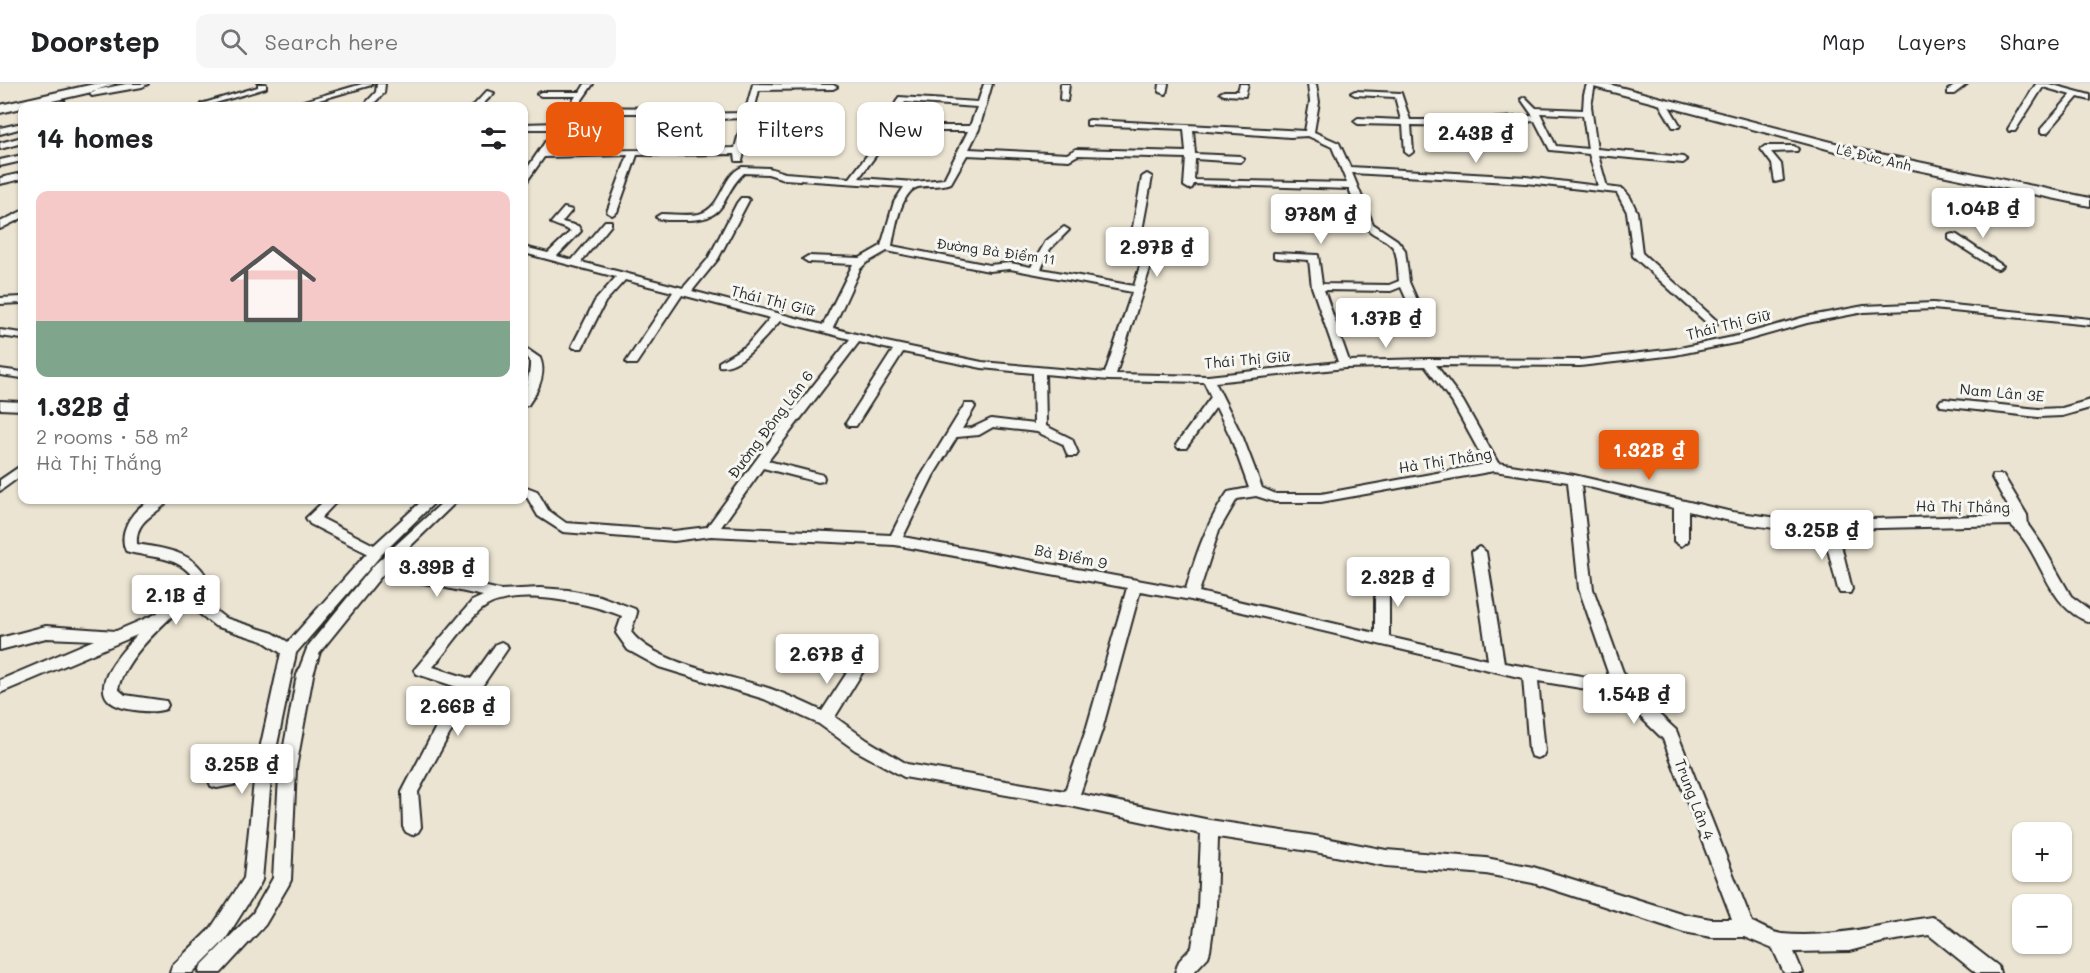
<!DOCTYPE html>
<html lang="en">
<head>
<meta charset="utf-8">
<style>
  :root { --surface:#fff; --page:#f6f6f6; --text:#202124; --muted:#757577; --line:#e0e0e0; --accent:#ea580c }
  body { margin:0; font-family:Mali,sans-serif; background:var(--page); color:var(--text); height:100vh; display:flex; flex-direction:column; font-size:22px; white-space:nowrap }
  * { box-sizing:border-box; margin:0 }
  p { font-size:20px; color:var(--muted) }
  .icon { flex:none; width:33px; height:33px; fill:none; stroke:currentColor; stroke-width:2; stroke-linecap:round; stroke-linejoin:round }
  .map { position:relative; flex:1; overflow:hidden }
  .drawer { position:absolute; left:18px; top:18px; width:510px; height:402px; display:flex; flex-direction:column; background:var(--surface); border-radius:12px; box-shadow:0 2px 4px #0004 }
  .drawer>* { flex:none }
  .banner { position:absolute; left:546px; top:18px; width:570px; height:54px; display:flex; gap:12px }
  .tools { position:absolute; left:2012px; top:738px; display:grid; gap:12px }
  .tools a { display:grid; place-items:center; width:60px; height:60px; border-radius:12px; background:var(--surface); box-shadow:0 2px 4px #0004; font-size:30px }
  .price { position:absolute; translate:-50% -51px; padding:0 14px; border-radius:6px; background:#fff; color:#222; font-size:20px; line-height:39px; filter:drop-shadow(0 2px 3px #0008) }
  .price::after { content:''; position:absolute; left:50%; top:36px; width:18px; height:14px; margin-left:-9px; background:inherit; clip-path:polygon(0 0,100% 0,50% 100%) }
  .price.on { background:var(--accent); color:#fff }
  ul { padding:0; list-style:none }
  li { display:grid; align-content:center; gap:12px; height:318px; padding:0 18px }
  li+li { border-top:2px solid var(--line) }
  li span { display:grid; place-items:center; height:186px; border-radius:12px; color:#555 }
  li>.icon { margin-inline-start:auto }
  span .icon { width:108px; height:108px; fill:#fffc; stroke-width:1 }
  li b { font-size:26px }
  h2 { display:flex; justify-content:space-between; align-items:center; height:72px; padding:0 18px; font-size:26px }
  .tag { padding:0 21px; border-radius:12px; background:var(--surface); box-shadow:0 2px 4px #0004; font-size:21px; line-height:54px }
  .tag.on { background:var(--accent); color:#fff }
  header { display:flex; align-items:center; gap:36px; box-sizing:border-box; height:84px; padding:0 30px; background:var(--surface); border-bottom:2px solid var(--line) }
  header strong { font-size:28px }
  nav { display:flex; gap:33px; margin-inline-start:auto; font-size:21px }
  .search { width:420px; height:54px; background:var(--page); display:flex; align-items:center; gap:15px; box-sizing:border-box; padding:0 21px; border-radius:12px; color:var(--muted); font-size:22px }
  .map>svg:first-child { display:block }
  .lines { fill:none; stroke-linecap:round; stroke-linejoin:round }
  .minor-casing { stroke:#2b2b2b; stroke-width:4 }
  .highway-casing { stroke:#2b2b2b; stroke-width:4 }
  .minor { fill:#f6f6f2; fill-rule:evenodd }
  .highway { fill:#f6f6f2; fill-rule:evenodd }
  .labels { text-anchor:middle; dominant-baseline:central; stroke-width:6; stroke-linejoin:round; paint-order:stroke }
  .far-street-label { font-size:14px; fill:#2b2b2b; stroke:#f6f6f2 }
  .street-label { font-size:15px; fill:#2b2b2b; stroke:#f6f6f2 }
</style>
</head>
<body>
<header>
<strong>Doorstep</strong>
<div class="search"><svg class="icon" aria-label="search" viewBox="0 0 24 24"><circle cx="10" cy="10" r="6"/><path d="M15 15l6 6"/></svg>Search here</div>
<nav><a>Map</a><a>Layers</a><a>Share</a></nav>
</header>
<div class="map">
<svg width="2090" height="889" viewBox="0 0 2090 889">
  <rect width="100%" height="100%" fill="#ebe4d2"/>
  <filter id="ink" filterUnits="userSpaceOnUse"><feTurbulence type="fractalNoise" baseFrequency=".0167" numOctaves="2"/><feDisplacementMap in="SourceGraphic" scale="12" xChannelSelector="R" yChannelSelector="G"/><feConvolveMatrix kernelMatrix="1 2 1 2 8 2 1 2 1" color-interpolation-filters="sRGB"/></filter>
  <g filter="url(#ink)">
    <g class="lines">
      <g class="minor-casing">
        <g id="minor">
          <polygon points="258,0 266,0 266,4 205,22 201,20 258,3"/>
          <polygon points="362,0 375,0 298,22 287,22"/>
          <polygon points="377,0 385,0 384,9 371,22 363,22 376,8"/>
          <path d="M585 0H593L577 23 666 24 667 26 650 66 735 64 743 34 693 36 689 33 693 30 745 29 753 0 833 1 837 3 833 5 759 6 742 77H736L735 70 637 71 617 128 612 131 607 128 628 71 544 73 527 97 524 98V89L554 45H524V40L558 39 576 12H541L537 10 541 8H580ZM574 29H658L641 66 547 67Z"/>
          <path d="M984 0H992L979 45 969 65 1067 70 1076 65 1186 68 1184 45 1087 41V37L1090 36 1305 47 1310 18 1308 0H1316L1319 18 1314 48 1339 59 1350 83 1526 93 1598 102 1589 70 1550 66 1535 37 1470 42 1411 41 1413 68 1409 71 1405 68 1403 41 1358 40 1354 37 1358 34 1401 36 1395 13 1355 11 1351 9 1355 7 1401 9 1410 36H1470L1533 32 1521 15 1525 13 1536 24 1583 26 1584 10 1587 0H1595L1591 22 1597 65 1683 73 1687 76 1683 79 1598 71 1607 103 1623 105 1630 113 1637 128 1642 169 1717 237V241H1709L1633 172 1627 128 1617 109 1526 99 1352 89 1373 140 1397 156 1405 166 1409 198 1428 241 1427 243H1419L1401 203 1391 207 1324 206 1349 277 1428 275 1580 276 1675 265 1738 252 1805 233 1864 222 1933 219 2090 235V241L1933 225 1864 228 1807 239 1740 258 1675 271 1580 282 1436 281 1463 317 1498 379 1574 391 1732 428 1802 437 2013 431 1992 394 1993 391H2003L2027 431 2028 441 2042 461 2071 512 2090 526V538C2047 525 2042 468 2011 441L1837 445 1852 505 1850 509H1840L1838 505 1823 446C1778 448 1732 438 1688 427V457L1681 462 1674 457V424L1581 401 1593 505 1628 602 1676 646 1752 838C1761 842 1772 849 1782 850 1833 855 1882 840 1932 833L1939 836 1998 882 2000 889H1976L1929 851 1883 858 1849 867 1794 868 1803 889H1784L1773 865 1744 853H1711L1684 848 1533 799 1486 790 1386 782 1315 768 1218 753 1216 823 1210 867 1208 873 1193 889H1175L1179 877 1192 863 1198 823 1201 750 1070 722 904 693 855 666 819 640 764 615 659 583 628 566 616 549 622 532C590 519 510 501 481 526 464 541 448 566 433 583L471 595 496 560 501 558 506 560 508 564 449 651 418 708 421 743 418 748 412 751 406 748 403 743 402 708 437 641 463 605 417 590 414 586 472 517 483 512 383 490 320 568 313 591 296 684 291 796 288 802 265 841 221 889H199L201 882 253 829 273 794 279 693 271 694 262 796 259 802 225 856 192 889H170L172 882 211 844 244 794 254 697 217 704 211 702 209 697 211 692 217 690 256 683 281 569 263 557 215 542 186 519C163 541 125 573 118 605L125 611 166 617 168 621 166 625C155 629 139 627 128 625 78 615 118 571 137 551L0 609V596L94 556 46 554 0 566V554L46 542 116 547 156 530 180 507 192 492C177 471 148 474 126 467 117 448 134 421 154 416 158 414 165 416 169 416 156 432 135 435 137 460 164 465 192 467 206 492L194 510 225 534 273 549 288 558 367 469 310 440 306 434 325 416H338L321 434 374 461 423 416H437L381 471 296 569 273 680 281 678 297 591 308 562 375 480 445 416H458L391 481 500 506 540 504 568 506 600 512 635 525 637 529 631 548C656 581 731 591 771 605 788 611 805 619 822 627L852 581 857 579 862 581 865 585 862 589 835 633 867 656 907 680 1065 707 1086 646 1127 504 895 461 711 452 674 457 563 448 538 432 527 413 524 411V402L537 407 548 426 566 439 674 447 707 443 778 346 850 255 780 237C767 251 740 286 719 282V278L746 262 770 234 682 211 636 280H628L626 278 673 208 625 196 605 218 582 264H574L572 262 595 217 616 193 524 169V163L548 169 571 147 551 139 564 124 572 126 562 138 578 142 581 147 557 172 572 176 605 137H611V141L581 178 683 204 708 175 737 119 741 114H747L749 116 718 175 692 207 823 241 853 180 808 178 803 175 808 172 860 174 881 162 894 118 904 103 784 95 768 90 744 89C717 114 732 138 679 136 671 136 662 137 656 133L661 130C673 130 687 132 699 130 723 124 721 92 742 83L769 84 785 89 850 94 868 70 899 13 978 18ZM905 18 977 23 970 42H929L918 57 925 59 934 47H968L944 95 915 98 859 94 876 71ZM1540 29 1583 31 1588 65 1556 62ZM1193 46 1290 53 1308 52 1332 63 1347 99 1194 96 1195 75 1240 78 1244 75 1240 72 1195 70ZM967 71 1069 76 1078 71 1186 74 1184 102 1189 105 1192 104 1194 100 1349 105 1360 133 1281 127 1276 130 1277 139 1285 141 1286 133 1363 139C1369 152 1390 154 1395 167 1398 176 1398 188 1399 197L1389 201 1322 200 1318 171 1274 169V173L1278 174 1309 176 1312 203 1338 278 1208 292 1116 290 1155 169 1156 154 1141 152 1152 93 1147 90 1142 93 1131 154 1147 158 1134 202 1041 185 1050 165 1069 146 1064 143 1046 157 1031 183 1010 179 989 181 892 162C895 147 900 108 918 103 929 101 940 103 951 99ZM887 167 989 187 1010 185 1132 208 1105 289 982 278 886 258 833 244 860 185 866 179ZM859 258 893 266 846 339 848 342H856L903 268 982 284 1033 289 1034 340 991 335 972 344 962 345 975 323 973 320H965L921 392 891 451 721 443 763 384 818 398 823 397 824 394 823 391 768 377ZM1425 282 1452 318 1486 380 1321 410H1276L1262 404 1243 354 1215 298 1345 284ZM1045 290 1109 296 1204 298 1211 313 1176 361 1178 364H1186L1216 323 1231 354 1249 404 1228 408C1207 438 1196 470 1186 505L903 453 933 392 957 353 979 351 993 343 1037 348 1063 360 1068 372H1076L1078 369 1072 355 1046 342ZM1494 387 1568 398 1579 505 1611 597 1504 579 1486 468 1479 463 1472 468 1488 576 1389 553V490L1387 486H1377L1375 490V549L1199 508 1219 446 1237 415 1256 412 1275 418H1321ZM1140 507 1191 516 1523 594 1529 667 1531 672 1537 674 1543 672 1545 667 1538 597 1617 610 1663 655 1732 835H1711L1684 830 1533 783 1486 774 1386 766 1315 752 1210 736 1080 710 1102 646Z"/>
          <polygon points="1061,0 1069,0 1067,17 1060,15"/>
          <polygon points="1160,0 1168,0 1166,10 1159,8"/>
          <polygon points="1240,0 1248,0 1245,12 1224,11 1220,9 1224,7 1238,7"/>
          <polygon points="1958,0 1967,0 1954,10 1948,10 1948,6"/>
          <polygon points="2036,0 2049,0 2090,11 2090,16 2078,13 2047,49 2041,49 2041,45 2071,11 2043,3 2015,47 2009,47 2008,45"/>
          <polygon points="487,7 494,9 481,22 473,22"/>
          <polygon points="58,17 64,17 67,22 59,22"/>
          <polygon points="1661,19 1667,19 1680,41 1679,43 1673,43 1660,21"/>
          <polygon points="22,39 22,44 0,50 0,44"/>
          <polygon points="22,53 22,59 0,65 0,59"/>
          <polygon points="1794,62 1798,65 1797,67 1771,68 1781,80 1783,96 1775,98 1772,80 1761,65 1765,62"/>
          <polygon points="22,71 22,77 0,82 0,76"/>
          <polygon points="22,89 22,95 0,100 0,94"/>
          <polygon points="22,127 22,134 0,145 0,138"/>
          <polygon points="1953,150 1957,151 2003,182 1998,185 1994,184 1949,155 1949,151"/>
          <polygon points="22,213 22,219 0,220 0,214"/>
          <polygon points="0,246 22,249 22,255 0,252"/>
          <path d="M524 263 540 274C547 290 538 307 528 321L524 322C522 307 531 293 530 277L524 271Z"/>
          <polygon points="0,285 22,288 22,294 0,291"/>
          <polygon points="1945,315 2038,325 2062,324 2090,316 2090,324 2062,332 2038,333 1941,322 1939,319 1941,316"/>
          <polygon points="0,317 22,318 22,326 0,325"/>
          <polygon points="22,381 22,391 0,407 0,396"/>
        </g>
      </g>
      <g class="highway-casing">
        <g id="highway">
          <polygon points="94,0 115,0 96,6 126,0 148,0 142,3 92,12 90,10 96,7 0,29 0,21"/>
          <polygon points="1588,0 1608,0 1866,67 2090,114 2090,122 1865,75 1590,2"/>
        </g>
      </g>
      <use href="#minor" class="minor"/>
      <use href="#highway" class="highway"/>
    </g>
  </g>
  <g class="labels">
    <g class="far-street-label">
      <text transform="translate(1874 73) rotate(13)">Lê Đức Anh</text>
      <text transform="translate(996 167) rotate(8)">Đường Bà Điểm 11</text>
    </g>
    <g class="street-label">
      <text transform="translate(773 216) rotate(14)">Thái Thị Giữ</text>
      <text transform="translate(1728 240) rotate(-14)">Thái Thị Giữ</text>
      <text transform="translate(1247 275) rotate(-5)">Thái Thị Giữ</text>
      <text transform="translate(2002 308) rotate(5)">Nam Lân 3E</text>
      <text transform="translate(770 340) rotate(-53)">Đường Đông Lân 6</text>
      <text transform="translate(1445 376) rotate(-9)">Hà Thị Thắng</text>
      <text transform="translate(1963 422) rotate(1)">Hà Thị Thắng</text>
      <text transform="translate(1071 472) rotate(11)">Bà Điểm 9</text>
      <text transform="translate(1695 715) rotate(69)">Trung Lân 4</text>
    </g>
  </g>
</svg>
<div class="tools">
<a>+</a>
<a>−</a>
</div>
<b class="price" style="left:1476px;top:80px">2.43B ₫</b>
<b class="price" style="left:1983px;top:155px">1.04B ₫</b>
<b class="price" style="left:1321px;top:161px">978M ₫</b>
<b class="price" style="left:1157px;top:194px">2.97B ₫</b>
<b class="price" style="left:1386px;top:265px">1.37B ₫</b>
<b class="price on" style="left:1649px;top:397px">1.32B ₫</b>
<b class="price" style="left:1822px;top:477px">3.25B ₫</b>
<b class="price" style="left:437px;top:514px">3.39B ₫</b>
<b class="price" style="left:1398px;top:524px">2.32B ₫</b>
<b class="price" style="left:176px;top:542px">2.1B ₫</b>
<b class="price" style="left:827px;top:601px">2.67B ₫</b>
<b class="price" style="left:1634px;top:641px">1.54B ₫</b>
<b class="price" style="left:458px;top:653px">2.66B ₫</b>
<b class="price" style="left:242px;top:711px">3.25B ₫</b>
<div class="banner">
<a class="tag on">Buy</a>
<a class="tag">Rent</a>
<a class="tag">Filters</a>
<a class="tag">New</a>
</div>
<section class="drawer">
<h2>14 homes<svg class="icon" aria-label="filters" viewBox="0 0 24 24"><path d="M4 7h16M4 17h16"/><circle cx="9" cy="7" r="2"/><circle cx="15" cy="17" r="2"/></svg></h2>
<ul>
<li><span style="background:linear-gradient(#f6c9c9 70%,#7fa58c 0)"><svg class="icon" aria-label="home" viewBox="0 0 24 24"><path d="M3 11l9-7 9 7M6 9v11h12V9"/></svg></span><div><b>1.32B ₫</b><p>2 rooms · 58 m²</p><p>Hà Thị Thắng</p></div></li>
</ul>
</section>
</div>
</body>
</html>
